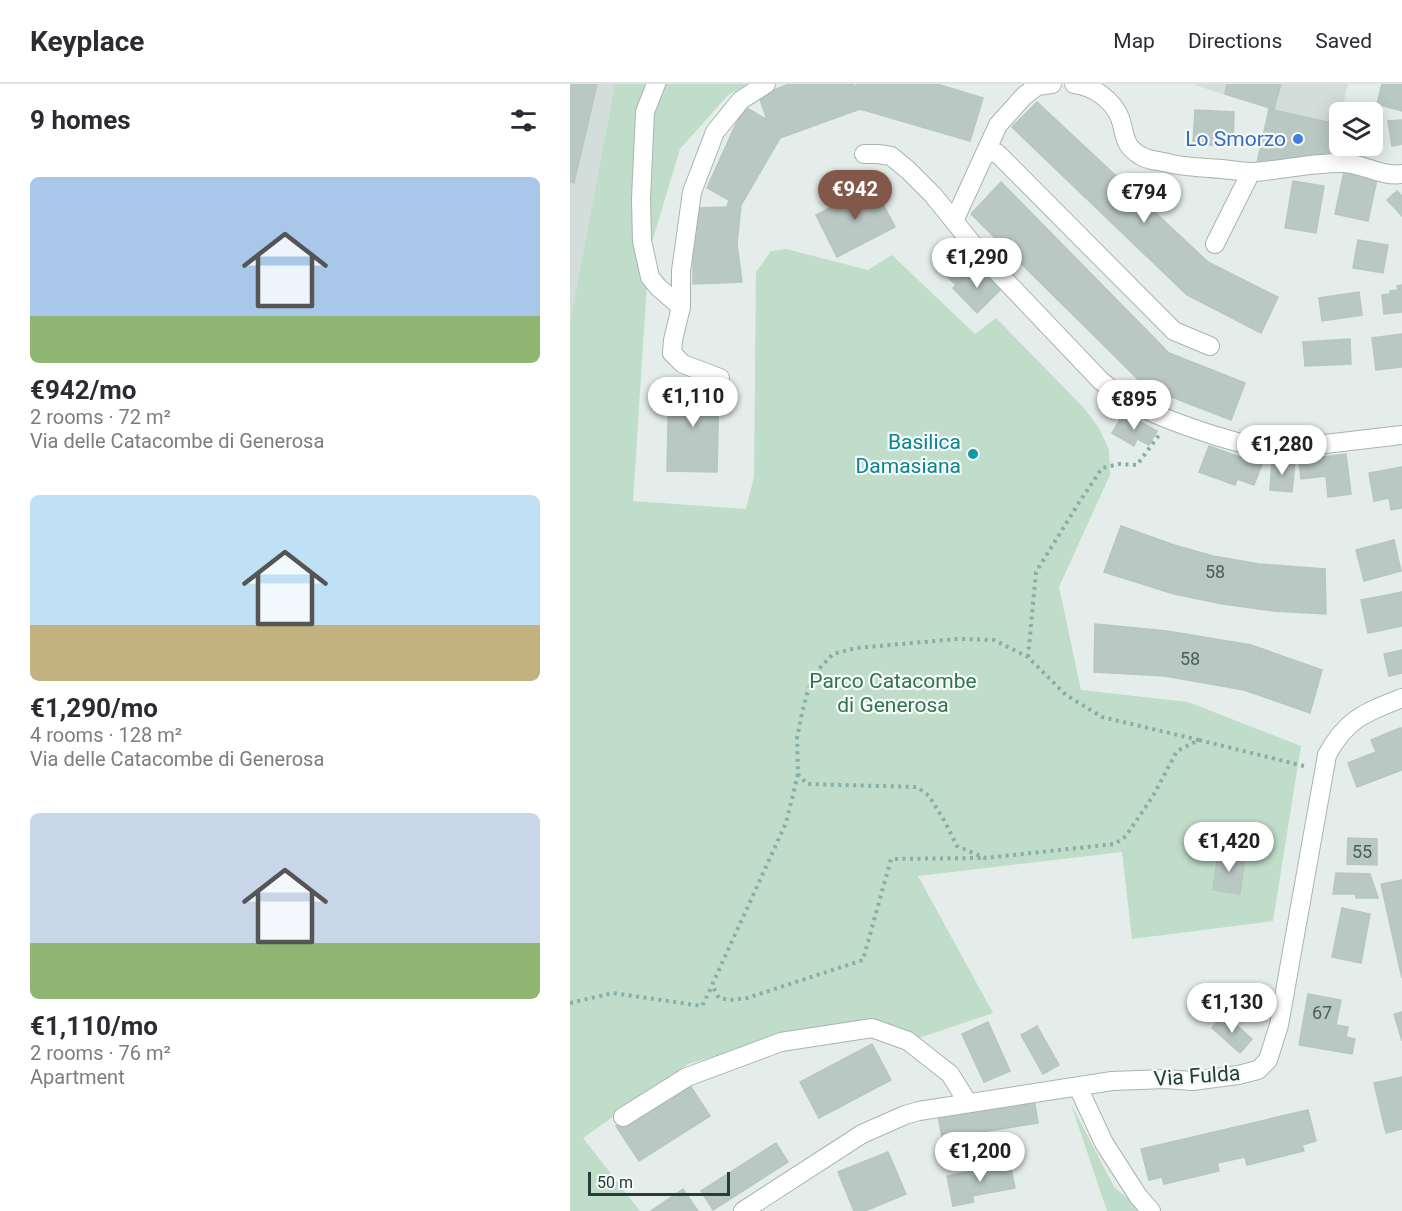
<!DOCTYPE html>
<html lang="en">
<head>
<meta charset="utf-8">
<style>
  :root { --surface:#fff; --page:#f7f7f7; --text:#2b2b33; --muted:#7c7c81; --line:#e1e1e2; --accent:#81584a }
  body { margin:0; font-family:Roboto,sans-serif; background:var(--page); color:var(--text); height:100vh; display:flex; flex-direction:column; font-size:22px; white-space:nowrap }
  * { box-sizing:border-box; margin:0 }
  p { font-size:20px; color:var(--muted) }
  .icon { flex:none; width:33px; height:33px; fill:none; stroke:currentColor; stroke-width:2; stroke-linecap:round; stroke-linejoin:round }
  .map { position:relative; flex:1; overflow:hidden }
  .side { display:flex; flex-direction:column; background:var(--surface); width:570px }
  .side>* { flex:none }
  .tools { position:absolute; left:759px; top:18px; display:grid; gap:12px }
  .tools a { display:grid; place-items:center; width:54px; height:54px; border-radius:9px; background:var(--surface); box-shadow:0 3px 15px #0003; font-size:30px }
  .scale { position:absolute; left:18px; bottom:15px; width:142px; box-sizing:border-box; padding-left:6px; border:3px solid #243e39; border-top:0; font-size:16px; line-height:21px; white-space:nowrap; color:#243e39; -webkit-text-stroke:4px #f5faf8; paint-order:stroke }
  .price { position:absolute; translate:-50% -51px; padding:0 14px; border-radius:21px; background:#fff; color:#222; font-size:20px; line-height:39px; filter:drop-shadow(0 2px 3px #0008) }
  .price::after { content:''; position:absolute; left:50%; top:36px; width:18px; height:14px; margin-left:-9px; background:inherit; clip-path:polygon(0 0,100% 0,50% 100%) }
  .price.current { background:var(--accent); color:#fff }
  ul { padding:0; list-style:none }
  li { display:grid; align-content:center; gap:12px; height:318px; padding:0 30px }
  li span { display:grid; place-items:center; height:186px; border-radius:9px; color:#555 }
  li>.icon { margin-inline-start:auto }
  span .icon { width:108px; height:108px; fill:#fffc; stroke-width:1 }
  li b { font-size:26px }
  h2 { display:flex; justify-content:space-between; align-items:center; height:72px; padding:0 30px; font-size:26px }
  header { display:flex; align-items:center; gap:36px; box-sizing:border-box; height:84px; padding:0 30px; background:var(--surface); border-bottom:2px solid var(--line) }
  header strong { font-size:28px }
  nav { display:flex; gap:33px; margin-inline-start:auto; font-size:21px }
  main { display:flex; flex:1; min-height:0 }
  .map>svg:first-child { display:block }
  .built { fill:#d3ddd9 }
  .green { fill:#bfddc9 }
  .building { fill:#bac8c3; stroke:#b7c6c1; stroke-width:1.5 }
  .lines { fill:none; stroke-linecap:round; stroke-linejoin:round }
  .minor-casing { stroke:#a7b5b1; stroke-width:20 }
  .path { stroke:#86afa5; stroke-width:4; stroke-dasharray:3 4.5; stroke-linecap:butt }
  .minor { stroke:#fff; stroke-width:18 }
  .shop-dot { fill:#3f7fe0; stroke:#f5faf8; stroke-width:2 }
  .culture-dot { fill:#0f9aa8; stroke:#f5faf8; stroke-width:2 }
  .labels { text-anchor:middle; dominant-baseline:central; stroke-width:4.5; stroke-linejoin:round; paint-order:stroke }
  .number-label { font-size:18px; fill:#4a605c }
  .shop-label { font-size:21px; fill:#366cbe; stroke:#f5faf8; text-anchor:end }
  .culture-label { font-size:21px; fill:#0d838f; stroke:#f5faf8; text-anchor:end }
  .park-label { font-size:21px; fill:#30734f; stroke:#f5faf8 }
  .street-label { font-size:21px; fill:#243e39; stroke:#f5faf8 }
</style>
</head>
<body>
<header>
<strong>Keyplace</strong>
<nav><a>Map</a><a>Directions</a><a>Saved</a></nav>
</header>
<main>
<section class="side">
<h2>9 homes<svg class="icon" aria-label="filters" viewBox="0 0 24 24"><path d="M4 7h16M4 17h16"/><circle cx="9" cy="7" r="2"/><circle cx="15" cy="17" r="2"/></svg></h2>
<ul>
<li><span style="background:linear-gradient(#a9c7e8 75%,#8fb573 0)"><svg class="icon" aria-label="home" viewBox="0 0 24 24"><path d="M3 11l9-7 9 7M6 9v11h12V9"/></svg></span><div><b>€942/mo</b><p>2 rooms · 72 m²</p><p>Via delle Catacombe di Generosa</p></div></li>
<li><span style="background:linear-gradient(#bfe0f5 70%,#c2b280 0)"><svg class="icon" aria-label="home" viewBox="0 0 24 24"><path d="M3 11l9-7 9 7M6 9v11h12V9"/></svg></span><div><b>€1,290/mo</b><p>4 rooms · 128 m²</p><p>Via delle Catacombe di Generosa</p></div></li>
<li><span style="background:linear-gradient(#c9d6e8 70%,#8fb573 0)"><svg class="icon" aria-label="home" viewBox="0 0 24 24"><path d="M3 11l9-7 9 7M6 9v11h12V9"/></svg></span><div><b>€1,110/mo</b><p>2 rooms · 76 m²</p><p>Apartment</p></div></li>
</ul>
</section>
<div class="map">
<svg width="832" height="1127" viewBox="0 0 832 1127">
  <rect width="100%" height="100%" fill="#e4edea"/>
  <g class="built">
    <polygon points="0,0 45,0 0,238"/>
    <polygon points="622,0 778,0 771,28 770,28 761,70 687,79 699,25"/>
  </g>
  <g class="green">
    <polygon points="45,0 177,0 158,11 110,65 79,168 63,417 176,425 184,393 186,188 201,167 216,165 298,186 322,171 405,250 426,234 514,324 529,344 539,366 540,391 489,503 511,606 618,618 731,662 703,837 562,855 552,768 348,792 423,929 349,954 314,938 249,944 118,980 13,1054 70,1127 0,1127 0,238"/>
    <polygon points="501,1020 544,1103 572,1127 537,1127"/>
  </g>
  <g class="building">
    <polygon points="0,0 27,0 4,99 0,98"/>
    <polygon points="219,0 284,0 286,4 287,0 367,0 413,14 400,57 290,25 210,54 171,121 167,160 172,198 123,200 123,159 127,124 157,123 159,116 137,104 174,22 197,36 189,12"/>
    <polygon points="657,0 711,0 704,25 655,10"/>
    <polygon points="812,0 832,0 832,27 807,20"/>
    <polygon points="467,18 638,178 708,213 691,249 617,211 442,43"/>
    <polygon points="699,25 767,40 761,70 687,79"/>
    <polygon points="625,26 664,28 663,62 623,60"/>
    <polygon points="832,36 832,60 822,62 818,37"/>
    <polygon points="774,88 807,95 798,137 765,130"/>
    <polygon points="723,97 754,102 746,149 715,144"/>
    <polygon points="431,98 599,269 675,299 661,336 576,303 401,130"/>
    <polygon points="303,101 325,143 267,173 246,131"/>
    <polygon points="827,107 832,112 832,132 817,116"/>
    <polygon points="788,156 818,161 813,189 783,184"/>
    <polygon points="383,159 406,180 386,201 363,179"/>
    <polygon points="407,181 431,205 407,229 383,204"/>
    <polygon points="832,201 832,228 814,230 812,211 820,210 820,207 828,206 827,202"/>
    <polygon points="789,208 792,231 752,237 749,214"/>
    <polygon points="832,250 832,283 806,286 802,254"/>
    <polygon points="780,255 781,280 735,282 733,258"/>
    <polygon points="99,300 149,301 147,388 97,387"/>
    <polygon points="554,329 587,347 579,361 567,355 564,362 542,349"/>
    <polygon points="639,362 675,375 678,366 695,372 684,401 667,395 665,401 629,388"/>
    <polygon points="776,370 781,410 758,413 756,392 731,395 729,376"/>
    <polygon points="702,376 725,378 722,408 700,406"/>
    <polygon points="832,383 832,424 821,426 819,414 804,417 799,389"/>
    <polygon points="551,442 604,461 643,472 689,480 755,485 756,530 704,527 653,520 604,510 534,488"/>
    <polygon points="824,456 831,487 794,497 786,466"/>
    <polygon points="832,508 832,542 798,549 791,516"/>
    <polygon points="525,540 597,547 681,561 752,586 740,629 674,606 595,592 524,588"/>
    <polygon points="832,566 832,589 819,592 814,570"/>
    <polygon points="830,644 832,644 832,686 787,703 778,679 806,668 801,656"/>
    <polygon points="778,754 807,755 807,781 777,780"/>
    <polygon points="648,769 675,772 670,810 643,806"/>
    <polygon points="766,789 800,790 808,814 786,814 786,810 763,810"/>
    <polygon points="832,796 832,894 811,800"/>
    <polygon points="772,824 800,830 791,879 762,873"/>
    <polygon points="738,910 771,916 766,941 778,943 776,953 785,955 782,970 729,961"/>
    <polygon points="832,928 832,957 824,930"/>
    <polygon points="654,930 682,955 670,969 642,944"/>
    <polygon points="418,938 440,987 414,998 392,950"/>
    <polygon points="467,942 489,981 473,990 451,951"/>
    <polygon points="302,960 321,996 249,1034 230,998"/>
    <polygon points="832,993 832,1045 816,1049 804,999"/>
    <polygon points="117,997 140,1032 69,1077 46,1042"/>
    <polygon points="464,1015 468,1039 372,1054 368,1031"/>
    <polygon points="738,1026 746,1057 732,1061 734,1067 677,1081 675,1073 647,1079 649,1087 594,1100 592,1093 579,1096 571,1065"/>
    <polygon points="206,1059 218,1078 143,1126 131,1107"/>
    <polygon points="318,1068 336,1110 295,1127 284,1127 268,1088"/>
    <polygon points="440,1080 445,1104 402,1112 404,1118 383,1122 377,1092"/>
    <polygon points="113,1105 128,1127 81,1127"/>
  </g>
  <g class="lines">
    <g class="minor-casing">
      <g id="minor">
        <polyline points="86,0 75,28 71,115 72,157 80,193 88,203 111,223 111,187 122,108 145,48 171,16 196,0"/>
        <path d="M504 0C523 2 543 16 550 34 556 50 552 61 571 72 579 77 592 77 602 80 618 83 635 84 652 85 662 86 673 88 683 88 714 86 744 78 774 79 794 80 812 93 832 90"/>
        <polyline points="416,69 427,69 604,247 640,262"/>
        <path d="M294 70H308L321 72 338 86 363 111 413 173 531 297C564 325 606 339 646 352 664 357 682 363 700 364 718 364 737 362 755 360 780 357 806 354 832 351"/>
        <polyline points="384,137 428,41 454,12 467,2 482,0"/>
        <polyline points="645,160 681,88"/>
        <polyline points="111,223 103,256 102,269 113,280 150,294"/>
        <polyline points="508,1003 534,1059 568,1112 581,1127"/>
        <polyline points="53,1033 117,993 211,958 302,944 338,957 380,990 398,1019"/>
        <path d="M173 1127 292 1050 335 1031 349 1027 542 997 596 995 622 997 668 991 688 986 698 976 709 941 757 671C776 635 796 628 832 614"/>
      </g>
    </g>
    <g class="path">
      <polyline points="458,573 466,488 510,417 532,384 549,380 567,381 589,351"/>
      <polyline points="629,656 532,633 496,611 458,573 424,556 388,555 286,564 263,570 249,585 238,606 232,629 227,654 228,690 237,700 347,703 359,712 374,736 387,762 415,774 545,760 556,752 583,712 607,667 629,656 738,683"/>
      <polyline points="228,690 216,739 142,901 149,914 160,916 177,914 293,876 321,775 411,774"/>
      <polyline points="0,919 43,909 132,922 142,902"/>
    </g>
    <use href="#minor" class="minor"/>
  </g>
  <circle class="shop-dot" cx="728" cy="55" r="6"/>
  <circle class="culture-dot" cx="403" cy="370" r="6"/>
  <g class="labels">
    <g class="number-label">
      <text x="645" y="487">58</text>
      <text x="620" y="574">58</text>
      <text x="792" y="767">55</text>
      <text x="752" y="928">67</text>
    </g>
    <g class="shop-label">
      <text x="716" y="55">Lo Smorzo</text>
    </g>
    <g class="culture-label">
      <text x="391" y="358">Basilica<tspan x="391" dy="24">Damasiana</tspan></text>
    </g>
    <g class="park-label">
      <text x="323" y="597">Parco Catacombe<tspan x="323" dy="24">di Generosa</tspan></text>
    </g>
    <g class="street-label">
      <text transform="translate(627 992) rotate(-4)">Via Fulda</text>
    </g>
  </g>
</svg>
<div class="tools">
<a><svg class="icon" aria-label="layers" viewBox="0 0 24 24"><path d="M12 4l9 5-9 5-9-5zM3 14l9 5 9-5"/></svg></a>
</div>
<div class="scale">50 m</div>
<b class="price current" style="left:285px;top:137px">€942</b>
<b class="price" style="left:574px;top:140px">€794</b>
<b class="price" style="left:407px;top:205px">€1,290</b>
<b class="price" style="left:123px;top:344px">€1,110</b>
<b class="price" style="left:564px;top:347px">€895</b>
<b class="price" style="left:712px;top:392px">€1,280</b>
<b class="price" style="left:659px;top:789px">€1,420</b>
<b class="price" style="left:662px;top:950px">€1,130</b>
<b class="price" style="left:410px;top:1099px">€1,200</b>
</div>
</main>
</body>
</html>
